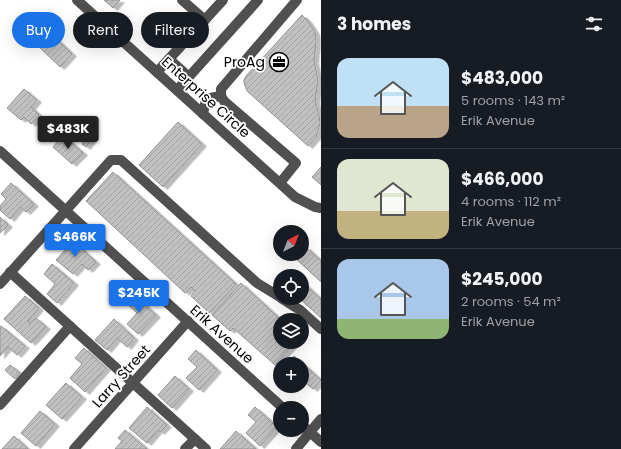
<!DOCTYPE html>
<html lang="en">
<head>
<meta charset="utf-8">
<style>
  :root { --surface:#171b24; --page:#242831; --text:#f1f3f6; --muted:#9ea1a6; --line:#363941; --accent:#1a73e8 }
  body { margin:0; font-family:Poppins,sans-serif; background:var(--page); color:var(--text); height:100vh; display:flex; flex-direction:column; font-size:15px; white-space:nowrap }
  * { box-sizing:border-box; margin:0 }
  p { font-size:13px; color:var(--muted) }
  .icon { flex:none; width:22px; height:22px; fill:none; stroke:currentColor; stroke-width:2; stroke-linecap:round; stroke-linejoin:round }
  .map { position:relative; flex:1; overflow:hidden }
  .panel { display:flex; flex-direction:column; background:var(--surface); width:300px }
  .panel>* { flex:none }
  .top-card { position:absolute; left:12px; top:12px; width:249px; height:36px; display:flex; gap:8px }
  .needle { width:26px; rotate:42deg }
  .tools { position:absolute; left:273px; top:225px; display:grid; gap:8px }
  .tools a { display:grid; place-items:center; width:36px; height:36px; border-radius:50%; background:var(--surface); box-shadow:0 4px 16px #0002; font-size:20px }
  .price { position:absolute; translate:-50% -34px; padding:0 9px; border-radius:4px; background:var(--accent); color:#fff; font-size:13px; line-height:26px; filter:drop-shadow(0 1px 2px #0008) }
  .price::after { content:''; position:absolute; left:50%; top:24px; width:12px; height:9px; margin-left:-6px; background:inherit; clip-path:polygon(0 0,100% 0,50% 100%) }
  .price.current { background:#222; color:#fff }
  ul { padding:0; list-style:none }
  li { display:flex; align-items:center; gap:12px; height:100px; padding:0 16px }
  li+li { border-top:1px solid var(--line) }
  li span { display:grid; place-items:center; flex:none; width:112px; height:80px; border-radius:12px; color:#555 }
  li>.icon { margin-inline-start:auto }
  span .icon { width:48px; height:48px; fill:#fffc; stroke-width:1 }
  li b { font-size:17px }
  h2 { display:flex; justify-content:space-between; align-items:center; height:48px; padding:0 16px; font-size:17px }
  .tag { padding:0 14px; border-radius:18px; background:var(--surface); box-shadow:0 4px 16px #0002; font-size:14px; line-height:36px }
  .tag.current { background:var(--accent); color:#fff }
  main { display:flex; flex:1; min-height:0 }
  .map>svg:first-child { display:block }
  .building { fill:url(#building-hatch); stroke:#949494; filter:url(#shadow) }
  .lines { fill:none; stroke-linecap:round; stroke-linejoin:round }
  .minor { stroke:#505050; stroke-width:10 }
  .labels { text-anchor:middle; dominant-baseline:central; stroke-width:3.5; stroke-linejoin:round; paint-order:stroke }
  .poi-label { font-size:14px; fill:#000; stroke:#fff; text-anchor:end }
  .street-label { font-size:14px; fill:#000; stroke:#fff }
</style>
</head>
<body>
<main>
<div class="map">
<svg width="321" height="449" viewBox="0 0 321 449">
  <defs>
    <pattern id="building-hatch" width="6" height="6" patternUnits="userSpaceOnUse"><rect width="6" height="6" fill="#c0c0c0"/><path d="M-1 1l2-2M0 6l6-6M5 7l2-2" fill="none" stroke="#a3a3a3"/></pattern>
    <filter id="shadow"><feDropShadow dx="4.5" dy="2.5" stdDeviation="0" flood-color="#0004"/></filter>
  </defs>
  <rect width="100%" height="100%" fill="#fff"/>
  <g class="building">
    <polygon points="104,0 120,0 113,8"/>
    <polygon points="302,15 308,21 315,32 316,41 314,61 318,80 315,101 319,115 320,123 316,137 308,146 247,91 244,83 244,80 246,76"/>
    <polygon points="47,30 72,54 60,67 35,43"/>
    <polygon points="24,89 37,100 31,107 39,115 31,124 24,117 21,120 7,108"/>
    <polygon points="178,122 202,144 163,187 139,165"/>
    <polygon points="63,135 83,153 72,164 53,147"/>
    <polygon points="88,136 92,139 86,147 82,144"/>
    <polygon points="321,167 321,185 312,177"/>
    <polygon points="113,172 236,284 209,313 191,296 195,291 191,287 185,293 86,201"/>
    <polygon points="11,183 34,204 26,212 20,207 10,219 0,210 0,206 6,199 1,194"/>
    <polygon points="0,217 8,225 0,233"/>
    <polygon points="73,241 96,262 88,270 82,264 73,274 56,260"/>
    <polygon points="306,247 321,261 321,282 295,258 299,254 302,254 302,251"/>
    <polygon points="52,264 74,283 57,303 47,294 55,284 44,274"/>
    <polygon points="302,282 321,299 321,318 299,298 302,298"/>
    <polygon points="241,283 281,320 280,320 280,342 295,342 275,365 233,328 230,331 212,315"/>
    <polygon points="133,294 156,315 138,334 127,324 137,313 125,302"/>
    <polygon points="25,296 39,308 28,321 30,324 36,318 46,327 31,343 4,319"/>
    <polygon points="114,319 134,338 127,347 117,338 107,350 95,340"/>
    <polygon points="1,326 25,346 17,355 8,347 0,356 0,327"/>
    <polygon points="84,348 106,368 85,392 70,378 82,364 75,358"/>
    <polygon points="196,350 217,370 199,390 186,378 197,367 188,359"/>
    <polygon points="294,356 321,380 313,389 302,380 302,364 286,364"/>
    <polygon points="10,365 20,373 15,379 5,370"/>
    <polygon points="175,376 189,389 172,408 158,395"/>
    <polygon points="66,383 82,397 62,419 46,405"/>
    <polygon points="147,407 167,425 160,432 158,430 147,443 129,428"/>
    <polygon points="255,407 277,427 260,446 246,433 256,422 248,415"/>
    <polygon points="40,411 55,424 36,446 21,433"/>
    <polygon points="125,430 147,449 115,449 122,441 118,438"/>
    <polygon points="236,431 256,449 220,449"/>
    <polygon points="14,436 28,449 2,449"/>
  </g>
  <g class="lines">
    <g class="minor">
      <polyline points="77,0 295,197 315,207 321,208"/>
      <polyline points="182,0 205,20"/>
      <polyline points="169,59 189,77"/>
      <polyline points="157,72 223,0"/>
      <polyline points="177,90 258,0"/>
      <polyline points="203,114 205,104 210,98 221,96"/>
      <polyline points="0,151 283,408"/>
      <polyline points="280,183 296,163 224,101 221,96 221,89 297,0"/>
      <polyline points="10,272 206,449"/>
      <polyline points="0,284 111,160 121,160 257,283 280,297"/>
      <polyline points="281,298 300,310 321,329"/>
      <polyline points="0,405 70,326"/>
      <polyline points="302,425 321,442"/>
      <polyline points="74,449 188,321"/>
      <polyline points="185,449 195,439"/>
      <polyline points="296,449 321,419"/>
    </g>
  </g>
  <defs>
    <g id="office-ring" transform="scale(1)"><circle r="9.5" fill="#fff" stroke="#000" stroke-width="1.5"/><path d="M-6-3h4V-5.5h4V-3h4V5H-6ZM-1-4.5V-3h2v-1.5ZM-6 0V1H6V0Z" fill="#000"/></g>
  </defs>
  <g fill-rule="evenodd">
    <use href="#office-ring" x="279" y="62"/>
  </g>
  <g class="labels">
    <g class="poi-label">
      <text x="265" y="62">ProAg</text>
    </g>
    <g class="street-label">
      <text transform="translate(206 97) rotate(42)">Enterprise Circle</text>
      <text transform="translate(222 334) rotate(42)">Erik Avenue</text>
      <text transform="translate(121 376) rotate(-48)">Larry Street</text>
    </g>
  </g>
</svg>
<div class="tools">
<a><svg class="needle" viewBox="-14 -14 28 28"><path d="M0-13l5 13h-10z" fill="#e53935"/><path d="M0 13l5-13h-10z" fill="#9ea1a6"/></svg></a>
<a><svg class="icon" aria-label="locate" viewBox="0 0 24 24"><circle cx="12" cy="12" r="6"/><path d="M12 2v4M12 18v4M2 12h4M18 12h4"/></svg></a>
<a><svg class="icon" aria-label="layers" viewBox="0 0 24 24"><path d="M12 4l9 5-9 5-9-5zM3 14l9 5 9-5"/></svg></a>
<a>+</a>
<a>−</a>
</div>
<b class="price current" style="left:68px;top:150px">$483K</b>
<b class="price" style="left:75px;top:258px">$466K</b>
<b class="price" style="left:139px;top:314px">$245K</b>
<div class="top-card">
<a class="tag current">Buy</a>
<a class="tag">Rent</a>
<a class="tag">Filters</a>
</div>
</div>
<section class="panel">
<h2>3 homes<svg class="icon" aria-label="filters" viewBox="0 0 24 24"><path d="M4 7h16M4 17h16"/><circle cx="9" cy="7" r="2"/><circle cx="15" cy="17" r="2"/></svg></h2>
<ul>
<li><span style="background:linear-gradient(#bfe0f5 60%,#b9a48a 0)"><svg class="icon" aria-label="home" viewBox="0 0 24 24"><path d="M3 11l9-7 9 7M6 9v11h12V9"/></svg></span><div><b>$483,000</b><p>5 rooms · 143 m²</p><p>Erik Avenue</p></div></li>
<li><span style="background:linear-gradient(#dfe7d0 65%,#c2b280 0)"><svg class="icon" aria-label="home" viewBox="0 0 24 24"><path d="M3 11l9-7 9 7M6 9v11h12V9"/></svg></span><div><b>$466,000</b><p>4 rooms · 112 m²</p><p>Erik Avenue</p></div></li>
<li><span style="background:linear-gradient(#a9c7e8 75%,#8fb573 0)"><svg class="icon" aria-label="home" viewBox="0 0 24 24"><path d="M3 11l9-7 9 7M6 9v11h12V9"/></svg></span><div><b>$245,000</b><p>2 rooms · 54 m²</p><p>Erik Avenue</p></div></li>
</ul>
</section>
</main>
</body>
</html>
